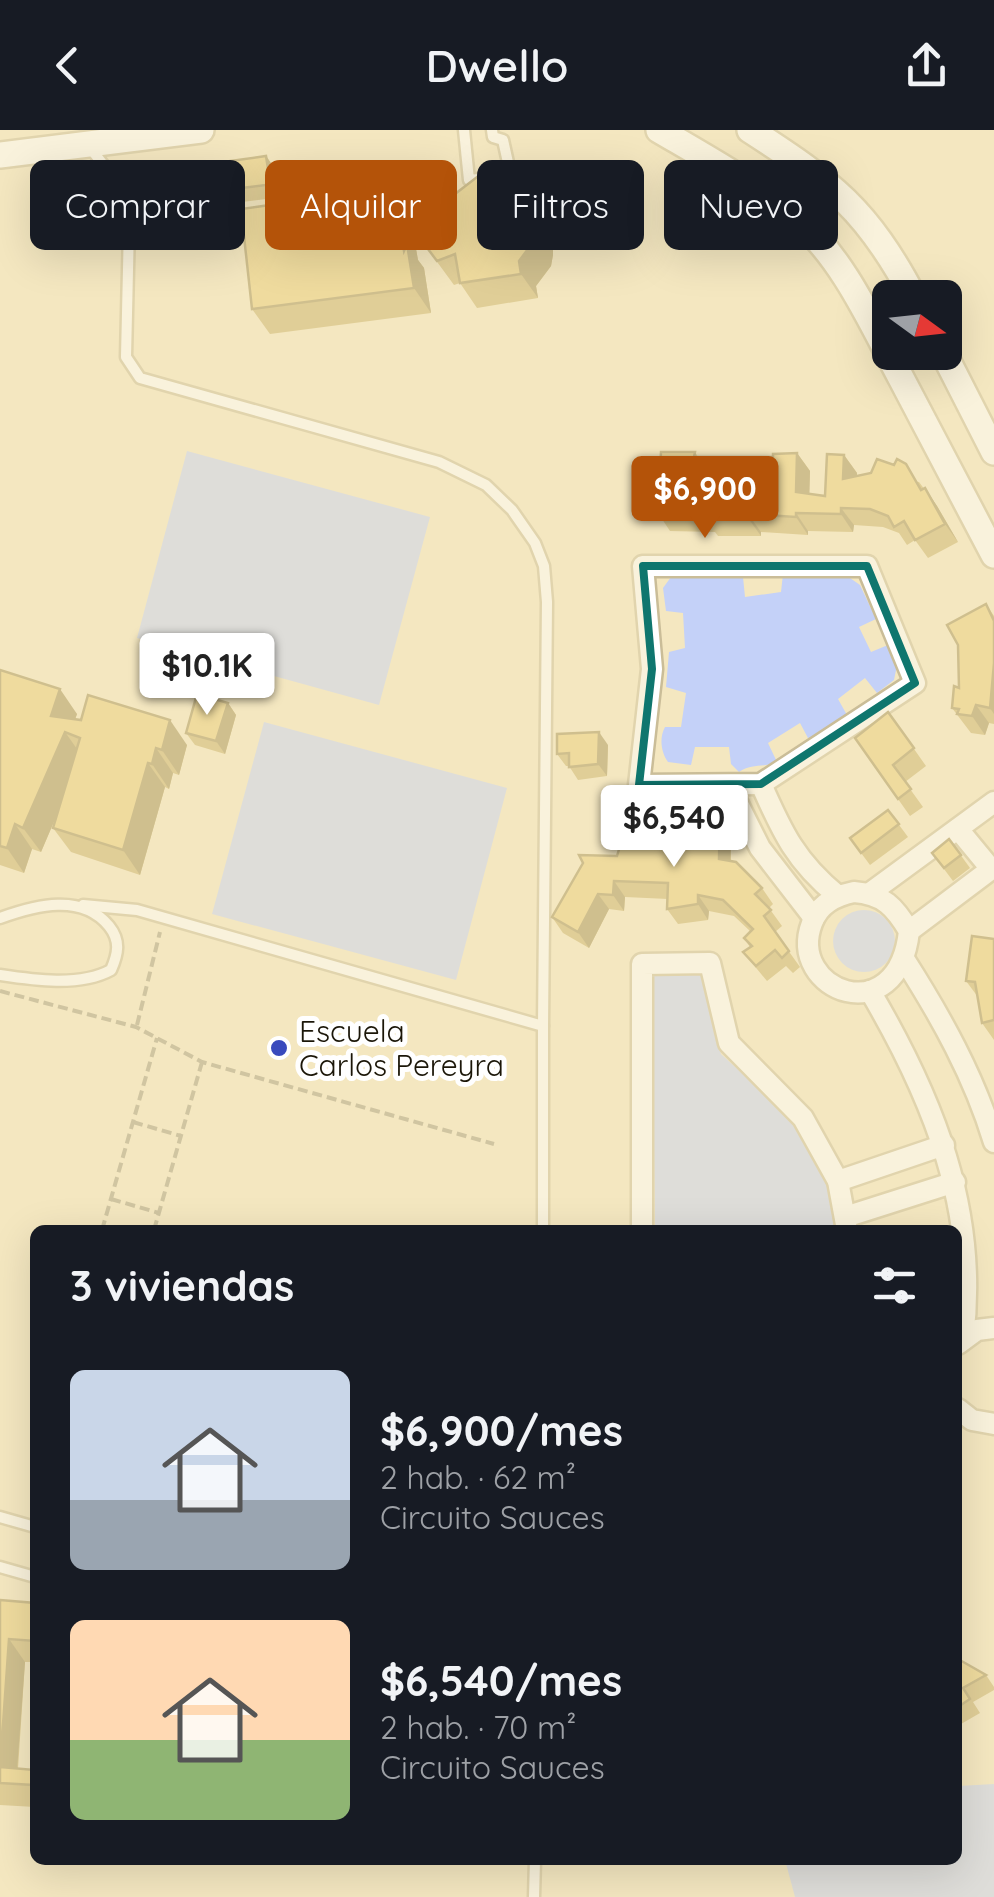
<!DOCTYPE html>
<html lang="es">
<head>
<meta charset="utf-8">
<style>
  :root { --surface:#171b24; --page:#20242c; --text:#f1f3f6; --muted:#9ea1a6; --accent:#b45309 }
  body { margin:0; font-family:Quicksand,sans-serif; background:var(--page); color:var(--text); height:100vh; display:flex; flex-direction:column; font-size:38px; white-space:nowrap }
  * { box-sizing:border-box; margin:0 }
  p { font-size:32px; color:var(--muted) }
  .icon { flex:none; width:55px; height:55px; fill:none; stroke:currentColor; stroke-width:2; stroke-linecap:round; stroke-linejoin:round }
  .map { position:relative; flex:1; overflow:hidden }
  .sheet { position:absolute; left:30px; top:1095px; width:932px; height:640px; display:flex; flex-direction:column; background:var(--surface); border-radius:15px; box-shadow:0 10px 40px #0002 }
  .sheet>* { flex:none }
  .top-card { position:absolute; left:30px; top:30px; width:935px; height:90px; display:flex; gap:20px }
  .needle { width:65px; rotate:105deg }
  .tools { position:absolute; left:872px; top:150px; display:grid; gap:20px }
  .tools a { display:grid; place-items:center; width:90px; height:90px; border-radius:15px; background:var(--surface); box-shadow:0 10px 40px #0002; font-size:50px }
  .price { position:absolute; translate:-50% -85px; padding:0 22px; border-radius:10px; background:#fff; color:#222; font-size:32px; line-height:65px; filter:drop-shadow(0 2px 5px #0008) }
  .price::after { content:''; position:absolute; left:50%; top:60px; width:30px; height:22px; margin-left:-15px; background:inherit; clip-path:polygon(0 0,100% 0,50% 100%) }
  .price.selected { background:var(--accent); color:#fff }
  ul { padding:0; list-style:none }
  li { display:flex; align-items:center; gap:30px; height:250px; padding:0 40px }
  li span { display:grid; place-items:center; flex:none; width:280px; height:200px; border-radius:15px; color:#555 }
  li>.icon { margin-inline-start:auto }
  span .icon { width:120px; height:120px; fill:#fffc; stroke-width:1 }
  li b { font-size:42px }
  h2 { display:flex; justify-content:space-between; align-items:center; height:120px; padding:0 40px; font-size:42px }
  .chip { padding:0 35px; border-radius:15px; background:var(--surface); box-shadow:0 10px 40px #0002; font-size:35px; line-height:90px }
  .chip.selected { background:var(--accent); color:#fff }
  header { display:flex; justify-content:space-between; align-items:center; height:130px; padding:0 40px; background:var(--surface); font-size:45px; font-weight:600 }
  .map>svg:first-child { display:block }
  .green { fill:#c4d1f8 }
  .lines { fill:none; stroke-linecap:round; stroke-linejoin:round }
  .service-casing { stroke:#cabd98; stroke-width:15 }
  .minor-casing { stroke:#cabd98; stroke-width:25 }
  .tertiary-casing { stroke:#cabd98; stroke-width:30 }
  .path { stroke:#a59b7d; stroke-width:4; stroke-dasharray:10 5; stroke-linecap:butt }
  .service { stroke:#fff; stroke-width:10 }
  .minor { stroke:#fff; stroke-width:20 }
  .tertiary { stroke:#fff; stroke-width:25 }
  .wall { fill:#c8af66 }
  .shaded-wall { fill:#a38f53 }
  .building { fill:#e9cc77; stroke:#a38f53; stroke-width:2.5 }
  .marked { fill:none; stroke:#0f766e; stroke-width:8; stroke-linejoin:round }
  .poi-dot { fill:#394abd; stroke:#fff; stroke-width:4 }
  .labels { text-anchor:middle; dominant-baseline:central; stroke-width:10; stroke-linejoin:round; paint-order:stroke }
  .poi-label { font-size:30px; fill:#1b1608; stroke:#fff; text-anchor:start }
</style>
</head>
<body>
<header><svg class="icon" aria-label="back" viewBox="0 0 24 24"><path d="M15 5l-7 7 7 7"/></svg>Dwello<svg class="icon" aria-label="share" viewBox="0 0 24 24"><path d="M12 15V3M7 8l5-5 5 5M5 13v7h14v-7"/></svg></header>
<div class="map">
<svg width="994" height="1767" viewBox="0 0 994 1767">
  <rect width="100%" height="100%" fill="#f4e7c0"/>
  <g class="green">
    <polygon points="187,321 430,387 379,575 137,508"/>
    <path d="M783 444 850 448 860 455 876 489 859 497 871 522 888 515 897 535 894 550 877 563 865 548 838 569 847 585 817 607 808 608 800 593 768 613 777 632C764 638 752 633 739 642L731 634 729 617H695L691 635 668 632C661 622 659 608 665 597H681L686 563 666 557 669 522 685 518 683 483 666 481 663 458 671 447 681 445 743 447 745 467 781 462Z"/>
    <polygon points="264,592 507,658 456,850 212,784"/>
    <circle cx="864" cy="811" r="31"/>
    <polygon points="701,841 721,924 796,992 829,1053 837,1100 655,1100 652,843"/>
    <polygon points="994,1654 994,1767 795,1767 785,1730 958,1730 958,1656"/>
  </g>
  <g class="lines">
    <g class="service-casing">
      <g id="service">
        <polyline points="464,0 469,50 511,46 503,10 493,7 492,0"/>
        <polyline points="91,19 109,42 129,96 126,227 140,248 439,332 486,355 512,380 535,413 544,436 547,472 543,896"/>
        <polyline points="83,775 137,780 543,896 543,1100"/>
        <path d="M0 788C36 775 82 763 109 796 121 811 118 824 111 840 80 857 33 850 0 845"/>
        <polyline points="0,1387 35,1397"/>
        <polyline points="0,1437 35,1447"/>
        <polyline points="534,1767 535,1730"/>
      </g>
    </g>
    <g class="minor-casing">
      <g id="minor">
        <polygon points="643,436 867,436 915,553 761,654 639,655 652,539"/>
        <path d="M761 654C782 702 796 732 838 766"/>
        <polyline points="729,656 760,718 814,788"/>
        <polyline points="958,699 991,739"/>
        <path d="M854 762C883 764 895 777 909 801 898 904 786 861 812 793 819 774 835 766 854 762Z"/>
        <polyline points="870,763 994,672"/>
        <polyline points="909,801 994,737"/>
        <path d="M904 829C941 887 974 946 994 1012"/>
        <path d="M870 861C933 968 979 1081 963 1208"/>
        <polyline points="838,1051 944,1015"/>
        <polyline points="845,1087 955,1052"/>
        <polyline points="642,1100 642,834 710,833 729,913 803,988 838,1051 847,1100"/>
        <polyline points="958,1214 977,1200 994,1198"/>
        <polyline points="958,1279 972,1290 994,1294"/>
      </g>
    </g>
    <g class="tertiary-casing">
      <g id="tertiary">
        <path d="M659 0C705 27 754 54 795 88 842 125 873 196 901 248 932 307 963 366 994 425"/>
        <path d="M750 0C832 53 867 79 914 168"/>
        <polyline points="0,25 201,0"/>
        <polyline points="943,222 994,322"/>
      </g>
    </g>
    <g class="path">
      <polyline points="0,861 136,897 202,932 494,1014"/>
      <polyline points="137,895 160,802"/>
      <polyline points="133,992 181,1006"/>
      <polyline points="111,1069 159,1083"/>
      <polyline points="102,1100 157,908"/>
      <polyline points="154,1100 202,932"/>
    </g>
    <use href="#service" class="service"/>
    <use href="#minor" class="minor"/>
    <use href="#tertiary" class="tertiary"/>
  </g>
  <g class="wall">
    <polygon points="266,26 275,39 276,44 281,51 283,67 242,72 233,59"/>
    <polygon points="490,50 493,55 543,80 553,102 553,125 551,136 536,156 538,168 477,178 460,153 454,155 413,99 442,67 455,64"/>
    <polygon points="270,75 273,79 413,102 418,130 424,138 431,183 270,204 252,179"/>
    <polygon points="695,322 698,327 773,327 797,323 810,341 809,364 825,366 844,325 857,343 857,346 919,352 937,376 958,412 928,428 915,410 907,415 899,403 883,397 854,395 853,402 808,401 808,405 761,402 761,406 718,406 715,402 670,401 658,383"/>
    <polygon points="986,474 994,486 994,594 989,593 985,605 971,603 952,578"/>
    <polygon points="0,540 77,584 75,589 187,615 179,645 173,643 169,659 165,657 140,745 71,722 53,698 59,680 41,722 32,719 24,743 0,735"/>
    <polygon points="228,573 236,585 225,624 195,615 186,603"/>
    <polygon points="888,582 926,636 905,652 923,677 910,686 855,608"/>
    <polygon points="608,615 607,646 578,650 569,636 566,636 557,624"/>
    <polygon points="697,669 707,680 720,680 731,696 731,731 762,758 773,774 769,778 782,796 775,802 800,837 793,843 786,836 767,851 743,822 750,817 744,808 750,801 734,786 709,781 708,790 678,794 667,779 668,769 625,767 624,781 609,779 589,818 563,803 552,787 617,726 663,674"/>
    <polygon points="888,680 908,707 870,735 850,708"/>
    <polygon points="949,709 970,738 953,751 932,723"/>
    <polygon points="994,809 994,910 982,893 978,867 966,851"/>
    <polygon points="0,1470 35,1473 35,1532 25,1532 18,1639 34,1640 35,1632 35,1677 0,1675"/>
    <polygon points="958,1529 986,1545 994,1557 994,1560 973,1572 980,1583 961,1594 958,1590"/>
  </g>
  <g class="shaded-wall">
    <polygon points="266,26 275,39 276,44 281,51 283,67 274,54 268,39"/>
    <polygon points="526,56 543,80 553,102 553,125 551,136 536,156 538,168 521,144 519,131"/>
    <polygon points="316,73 333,98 318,90"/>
    <polygon points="396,77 413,102 418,130 424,138 431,183 414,158 404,121"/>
    <polygon points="797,323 810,341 809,380 796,362"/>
    <polygon points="844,325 857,343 856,366 843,349"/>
    <polygon points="925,358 937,376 958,412 945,394"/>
    <polygon points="841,378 854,395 853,402 841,384"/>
    <polygon points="796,383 808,401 808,405 796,387"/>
    <polygon points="748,384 761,402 761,406 748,388"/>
    <polygon points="994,533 994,584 990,578"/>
    <polygon points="60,559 77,584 70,604 65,602 82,626 41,722 23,698 51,586"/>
    <polygon points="228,573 236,585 225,624 216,611"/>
    <polygon points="976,575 989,593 985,605 972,586"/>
    <polygon points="170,590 187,615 179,645 162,620"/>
    <polygon points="599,602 608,615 607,646 598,634"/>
    <polygon points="156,618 173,643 169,659 152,634"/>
    <polygon points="148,633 165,657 140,745 123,720"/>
    <polygon points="720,680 731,696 730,745 719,729"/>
    <polygon points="15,694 32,719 24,743 7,718"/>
    <polygon points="614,751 625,767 624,781 613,765"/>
    <polygon points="598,764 609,779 589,818 578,802"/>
    <polygon points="698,765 709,781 708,790 698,774"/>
    <polygon points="9,1509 25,1532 16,1654 0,1637"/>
  </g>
  <g class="building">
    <polygon points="266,26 268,39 272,38 274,54 233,59 230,31"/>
    <polygon points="477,47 490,50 490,55 526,56 536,77 536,101 534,111 519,131 521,144 460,153 455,124 437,131 413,99 427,64 442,67 455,64"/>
    <polygon points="316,73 318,90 396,77 404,121 407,114 414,158 252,179 241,79 270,75 271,79"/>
    <polygon points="661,322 695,322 694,327 773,327 773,324 797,323 796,362 825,366 827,324 844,325 843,349 871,343 877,329 894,335 897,329 906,334 921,360 925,358 945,394 915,410 904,391 894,397 888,386 870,379 841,378 841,384 796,383 796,387 748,384 748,388 706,389 706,384 658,383"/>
    <polygon points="986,474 994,491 994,533 990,578 976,575 972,586 957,584 959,579 952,578 954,556 959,558 958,515 947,495"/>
    <polygon points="0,540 60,559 51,586 81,590 88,565 170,590 162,620 156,618 152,634 148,633 123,720 53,698 80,608 65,602 23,698 15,694 7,718 0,716"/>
    <polygon points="197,564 228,573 216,611 186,603"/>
    <polygon points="888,582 914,618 893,635 911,659 898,669 855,608"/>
    <polygon points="599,602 598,634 569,637 569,623 557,624 557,604"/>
    <polygon points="664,667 681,671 681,668 697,669 696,673 703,674 702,680 720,680 719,729 736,732 762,758 755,764 771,780 764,786 789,821 782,828 775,820 756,836 743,822 752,816 744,808 753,799 723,770 698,765 698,774 667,779 668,753 614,751 613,765 598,764 578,802 552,787 583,733 579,725 617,726 633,673 663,674"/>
    <polygon points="888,680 899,694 861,723 850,708"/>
    <polygon points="949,709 961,725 944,738 932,723"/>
    <polygon points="972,806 994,809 994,890 982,893 975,852 966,851"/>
    <polygon points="0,1470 35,1473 35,1511 9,1509 0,1637 34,1640 35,1632 35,1659 33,1659 33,1655 0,1653"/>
    <polygon points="958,1529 986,1545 963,1558 970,1569 958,1577"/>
  </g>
  <path d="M0 0H994V1767H0ZM643 436H867L915 553 761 654 639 655 652 539Z" fill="#f4e7c0" fill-opacity=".55" fill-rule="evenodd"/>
  <path class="marked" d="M643 436H867L915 553 761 654 639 655 652 539Z"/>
  <circle class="poi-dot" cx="279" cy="918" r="10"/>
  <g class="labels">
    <g class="poi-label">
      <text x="299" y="901">Escuela<tspan x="299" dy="34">Carlos Pereyra</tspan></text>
    </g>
  </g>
</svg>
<div class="tools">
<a><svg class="needle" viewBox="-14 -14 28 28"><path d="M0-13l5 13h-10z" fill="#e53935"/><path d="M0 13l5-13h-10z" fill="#9ea1a6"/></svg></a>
</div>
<b class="price selected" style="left:705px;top:411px">$6,900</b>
<b class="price" style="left:207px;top:588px">$10.1K</b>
<b class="price" style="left:674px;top:740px">$6,540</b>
<div class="top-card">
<a class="chip">Comprar</a>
<a class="chip selected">Alquilar</a>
<a class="chip">Filtros</a>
<a class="chip">Nuevo</a>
</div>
<section class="sheet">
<h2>3 viviendas<svg class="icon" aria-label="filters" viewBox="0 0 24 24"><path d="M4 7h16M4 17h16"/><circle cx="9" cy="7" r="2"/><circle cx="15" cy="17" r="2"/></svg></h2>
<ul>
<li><span style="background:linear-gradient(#c9d6e8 65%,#9aa5b1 0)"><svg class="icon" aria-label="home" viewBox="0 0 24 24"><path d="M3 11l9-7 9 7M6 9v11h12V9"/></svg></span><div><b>$6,900/mes</b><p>2 hab. · 62 m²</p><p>Circuito Sauces</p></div></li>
<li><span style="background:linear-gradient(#ffd9b3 60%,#8fb573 0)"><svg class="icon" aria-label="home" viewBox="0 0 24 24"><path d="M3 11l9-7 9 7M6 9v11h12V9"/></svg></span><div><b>$6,540/mes</b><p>2 hab. · 70 m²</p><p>Circuito Sauces</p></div></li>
</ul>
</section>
</div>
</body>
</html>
